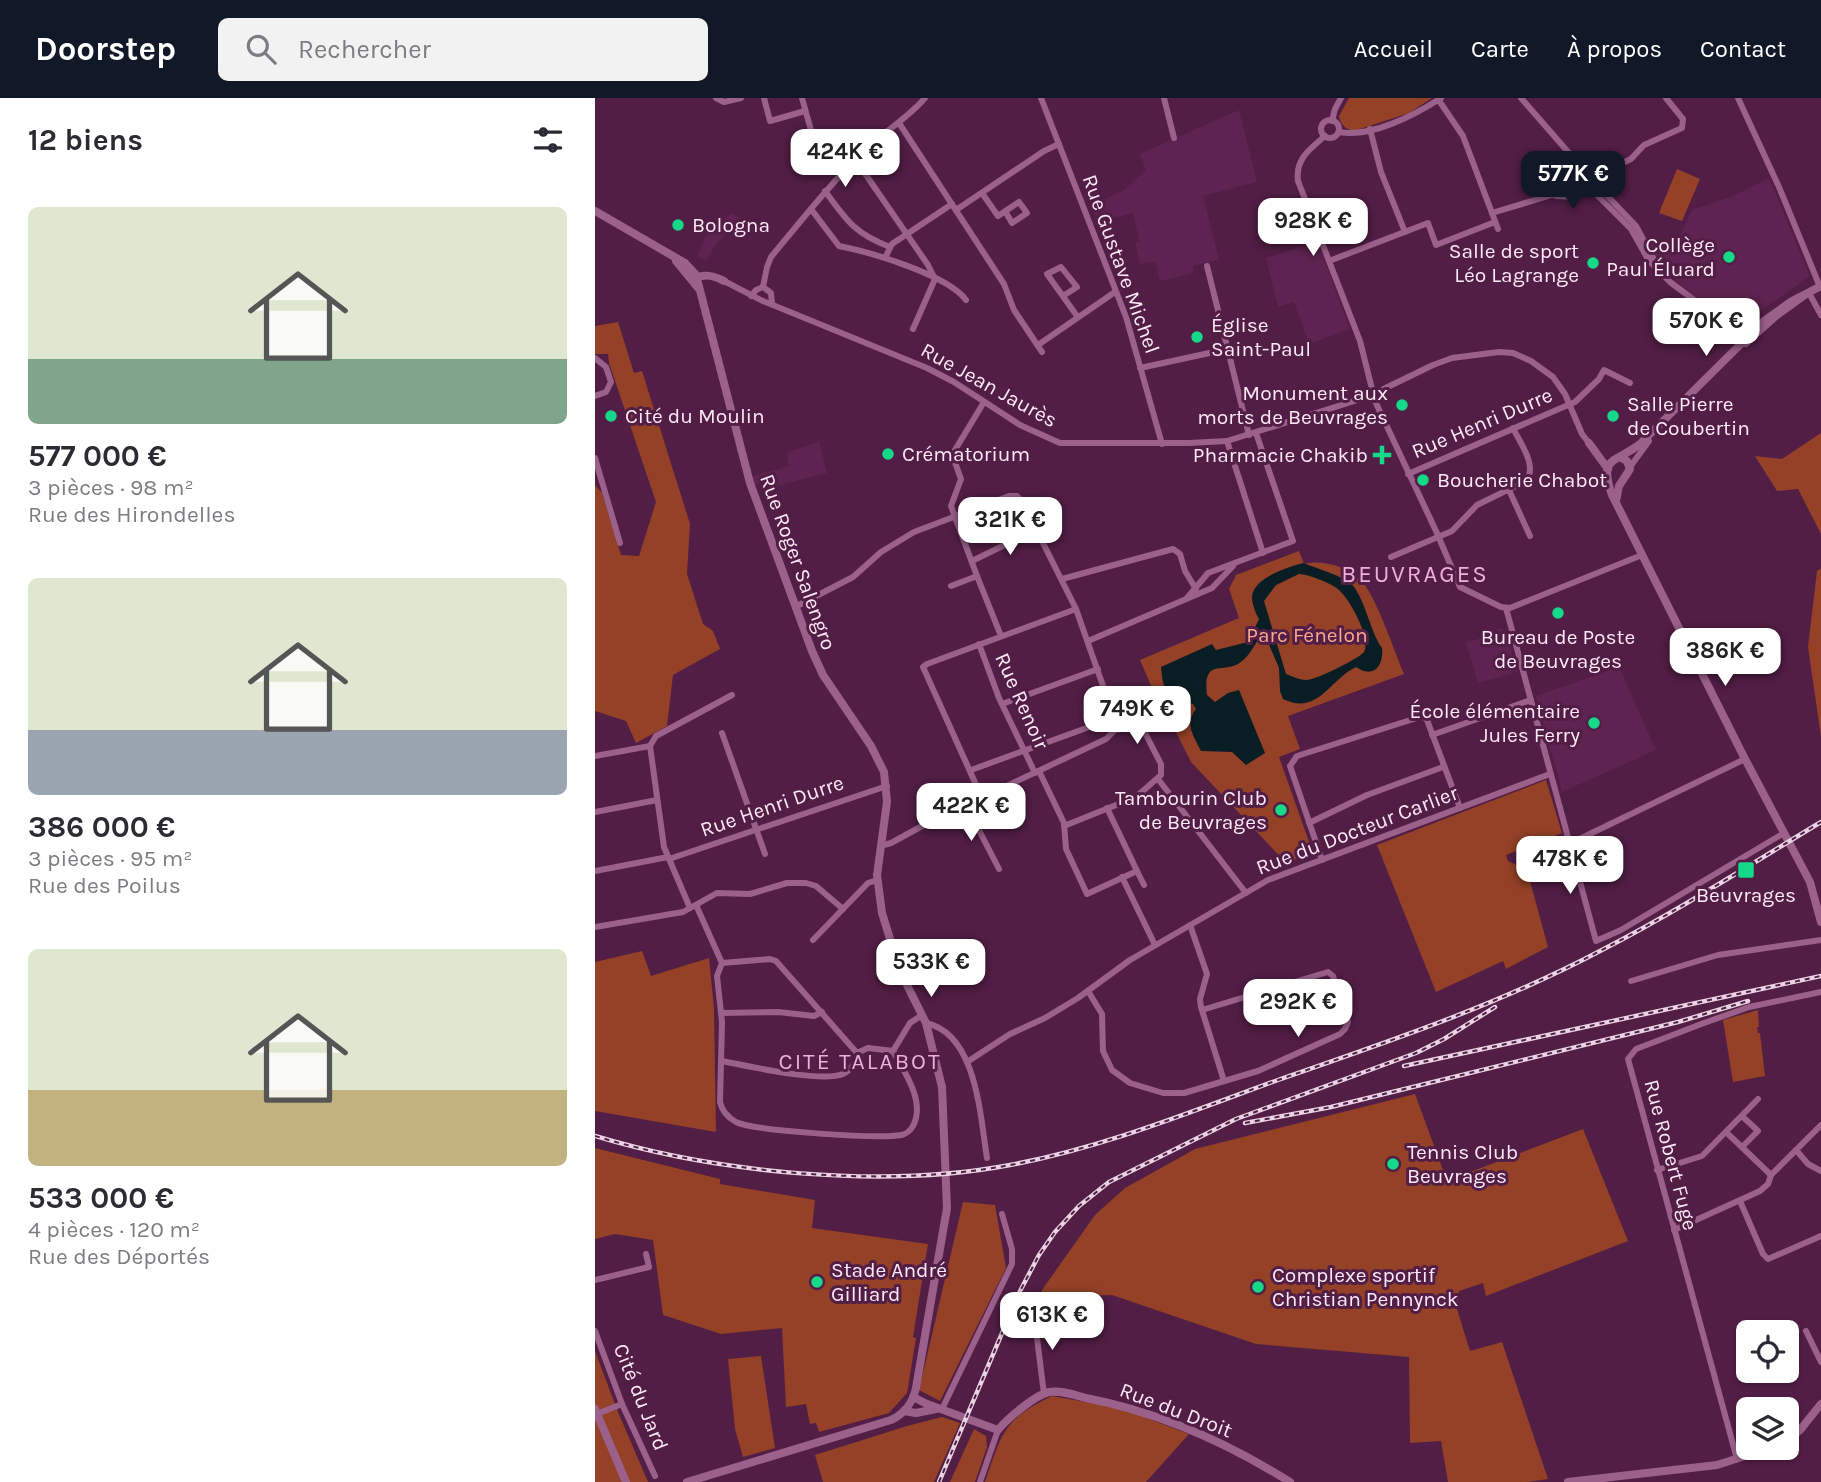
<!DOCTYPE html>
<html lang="fr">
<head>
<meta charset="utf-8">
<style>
  :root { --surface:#fff; --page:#f2f2f3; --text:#2b2b33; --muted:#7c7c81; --accent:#111827 }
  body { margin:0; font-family:Karla,sans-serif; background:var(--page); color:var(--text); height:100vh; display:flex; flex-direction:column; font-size:26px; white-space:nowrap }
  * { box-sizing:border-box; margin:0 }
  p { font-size:23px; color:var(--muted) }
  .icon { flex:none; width:38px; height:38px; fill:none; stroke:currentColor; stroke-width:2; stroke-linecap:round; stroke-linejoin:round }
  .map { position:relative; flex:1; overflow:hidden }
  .sheet { display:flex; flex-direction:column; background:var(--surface); width:595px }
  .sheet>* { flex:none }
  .fabs { position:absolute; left:1141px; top:1222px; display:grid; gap:14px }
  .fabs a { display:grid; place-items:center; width:63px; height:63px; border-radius:10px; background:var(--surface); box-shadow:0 2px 5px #0004; font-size:35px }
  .price { position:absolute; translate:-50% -60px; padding:0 16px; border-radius:14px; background:#fff; color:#222; font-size:23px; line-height:46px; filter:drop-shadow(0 2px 4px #0008) }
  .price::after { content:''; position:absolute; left:50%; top:42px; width:21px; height:16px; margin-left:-10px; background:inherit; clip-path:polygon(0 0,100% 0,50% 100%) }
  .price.on { background:var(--accent); color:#fff }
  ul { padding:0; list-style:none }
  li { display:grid; align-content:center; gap:14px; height:371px; padding:0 28px }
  li span { display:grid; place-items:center; height:217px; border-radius:10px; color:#555 }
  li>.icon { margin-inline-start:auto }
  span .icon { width:126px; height:126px; fill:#fffc; stroke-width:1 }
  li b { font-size:30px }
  h2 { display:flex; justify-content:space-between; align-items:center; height:84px; padding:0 28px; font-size:30px }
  header { display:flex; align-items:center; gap:42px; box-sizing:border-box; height:98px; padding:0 35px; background:var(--accent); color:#fff }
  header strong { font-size:33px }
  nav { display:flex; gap:38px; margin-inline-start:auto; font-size:24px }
  .search { width:490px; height:63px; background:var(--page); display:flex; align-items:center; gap:18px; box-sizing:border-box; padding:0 24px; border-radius:10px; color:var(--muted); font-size:26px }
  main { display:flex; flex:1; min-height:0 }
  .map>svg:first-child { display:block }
  .built { fill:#5e2350 }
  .green { fill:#944127 }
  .water { fill:#091e24; fill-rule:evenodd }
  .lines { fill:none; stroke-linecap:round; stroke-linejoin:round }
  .minor { stroke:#9c618b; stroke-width:6 }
  .tertiary { stroke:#9c618b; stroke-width:8 }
  .rail-casing { stroke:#ead3e3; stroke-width:4.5 }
  .rail { stroke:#521e45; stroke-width:2; stroke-dasharray:5; stroke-linecap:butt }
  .poi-dot { fill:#14d989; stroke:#521e45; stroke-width:2.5 }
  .labels { text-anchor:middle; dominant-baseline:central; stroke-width:6; stroke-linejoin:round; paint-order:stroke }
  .poi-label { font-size:21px; fill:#fde9f6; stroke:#521e45; text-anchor:start }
  .street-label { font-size:21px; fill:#fde9f6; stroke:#521e45 }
  .park-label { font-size:21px; fill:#fca88d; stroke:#521e45 }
  .neighbourhood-label { font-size:23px; letter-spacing:2px; fill:#efafdc; stroke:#521e45 }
  .quarter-label { font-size:24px; letter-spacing:2px; fill:#efafdc; stroke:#521e45 }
</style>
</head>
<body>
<header>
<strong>Doorstep</strong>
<div class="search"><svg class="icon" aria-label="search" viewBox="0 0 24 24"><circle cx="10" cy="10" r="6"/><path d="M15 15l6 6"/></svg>Rechercher</div>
<nav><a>Accueil</a><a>Carte</a><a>À propos</a><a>Contact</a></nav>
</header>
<main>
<section class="sheet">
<h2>12 biens<svg class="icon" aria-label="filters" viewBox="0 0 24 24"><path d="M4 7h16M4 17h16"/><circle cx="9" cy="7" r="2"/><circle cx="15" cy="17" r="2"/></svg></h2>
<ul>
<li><span style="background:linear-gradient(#dfe7d0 70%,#7fa58c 0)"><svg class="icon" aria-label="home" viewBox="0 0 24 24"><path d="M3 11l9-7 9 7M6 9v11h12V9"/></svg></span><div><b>577 000 €</b><p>3 pièces · 98 m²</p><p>Rue des Hirondelles</p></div></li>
<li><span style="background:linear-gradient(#dfe7d0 70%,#9aa5b1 0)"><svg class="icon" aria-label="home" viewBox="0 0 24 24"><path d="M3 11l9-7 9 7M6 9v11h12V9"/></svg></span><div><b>386 000 €</b><p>3 pièces · 95 m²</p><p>Rue des Poilus</p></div></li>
<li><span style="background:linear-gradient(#dfe7d0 65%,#c2b280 0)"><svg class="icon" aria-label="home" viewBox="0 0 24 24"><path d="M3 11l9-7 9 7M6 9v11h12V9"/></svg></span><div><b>533 000 €</b><p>4 pièces · 120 m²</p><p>Rue des Déportés</p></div></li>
</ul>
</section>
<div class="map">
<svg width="1226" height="1384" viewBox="0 0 1226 1384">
  <rect width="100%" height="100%" fill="#521e45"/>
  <g class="built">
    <polygon points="644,12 662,84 608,98 624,162 598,168 599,175 565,183 560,163 545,166 540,145 545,144 538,115 502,124 496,107 529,92 551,72 545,56"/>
    <polygon points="1174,80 1215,178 1164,214 1154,217 1137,217 1120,211 1096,196 1068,170 1056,147 1085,137 1097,112 1138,98"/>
    <polygon points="136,115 146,121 120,147 111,163 102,159 110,140"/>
    <polygon points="722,143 755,231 714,246 699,204 683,209 671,160"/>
    <polygon points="224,344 232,375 177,389 174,382 159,387 156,379 194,368 192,354"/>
    <polygon points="903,530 908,532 914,544 922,574 883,585 871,545 900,535"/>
    <polygon points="1024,569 1061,652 967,694 941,598"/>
  </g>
  <g class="green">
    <path d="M754 0H837L814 15 759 33C750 31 746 27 744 18Z"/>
    <polygon points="1082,71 1105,81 1087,123 1064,115"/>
    <polygon points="23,224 39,275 47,273 95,426 92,476 108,526 118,533 125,551 78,577 72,628 41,645 31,623 0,613 0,387 7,395 26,457 44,458 61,404 14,265 13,256 0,256 0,228"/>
    <polygon points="1226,335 1226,436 1203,391 1182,393 1160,358 1187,361"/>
    <path d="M704 453 709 466C726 461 751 468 765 481 781 497 799 553 809 576L693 618 705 651 684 659 718 755 691 765 596 664 576 624 561 630 552 611 564 606 545 562 644 520 634 491 641 477Z"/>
    <polygon points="1226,471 1226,639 1213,549 1222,473"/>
    <polygon points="951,682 967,735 911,757 913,763 922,767 930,765 953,849 911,871 908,863 841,894 782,747"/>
    <polygon points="47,853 56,878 114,860 119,910 121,1034 0,1013 0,864"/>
    <polygon points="1163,912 1164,929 1162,929 1163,935 1165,935 1170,978 1138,984 1128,922"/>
    <polygon points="820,996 852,1083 988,1031 1033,1143 891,1198 888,1185 864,1193 862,1211 875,1253 907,1244 953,1381 932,1384 853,1384 846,1343 815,1345 814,1259 661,1246 517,1197 447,1200 447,1192 500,1117 530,1090 600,1051"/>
    <polygon points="0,1050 125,1081 125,1086 220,1102 217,1130 333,1146 318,1239 321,1240 312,1295 294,1315 224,1334 221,1325 215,1326 211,1306 191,1309 187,1230 126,1236 68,1217 58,1142 20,1136 0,1141"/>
    <polygon points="368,1104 400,1107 411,1170 345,1303 324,1292"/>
    <polygon points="0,1253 23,1314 53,1384 0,1384"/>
    <polygon points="166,1258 180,1350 148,1359 140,1331 133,1261"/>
    <path d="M457 1298 525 1310 594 1336 551 1384H390C407 1335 408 1322 457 1298Z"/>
    <polygon points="347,1319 365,1325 339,1384 228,1384 220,1357 312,1328"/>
    <polygon points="379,1331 391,1338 392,1349 380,1384 355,1384"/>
  </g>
  <path class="water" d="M708 465C721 470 745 477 755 485 769 496 775 534 787 550 789 568 778 581 761 569 734 582 723 618 688 601L685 593 684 570 669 535H667C661 544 656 556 647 563 631 578 607 557 612 597L620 604 633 595 644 592 670 655 651 667 637 654 606 653C599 639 589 626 601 611L598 606C573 601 568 595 566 569L617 546 621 552 653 544 664 521C661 516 657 506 657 499 658 480 693 469 708 465ZM704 476C715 477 730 483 740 489 753 496 777 541 769 554 765 560 719 583 711 582 705 582 696 578 691 576L669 503 681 487Z"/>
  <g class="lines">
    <g class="minor">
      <polyline points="121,0 129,4 146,0"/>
      <polyline points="169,0 175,23 210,13"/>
      <polyline points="207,0 219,43 227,53 251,71"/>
      <polyline points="446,0 531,219 567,346"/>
      <polyline points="569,0 579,40"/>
      <polyline points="926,0 974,55 995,75"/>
      <polyline points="1143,0 1184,89 1225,189"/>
      <polyline points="843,1 868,38 903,131"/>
      <circle cx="735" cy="31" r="9"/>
      <polyline points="737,23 740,11 746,0"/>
      <polyline points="304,25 409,186 419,212 447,254"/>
      <polyline points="775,31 786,74 810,134"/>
      <path d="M744 34C776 40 820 17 846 0"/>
      <path d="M730 38C715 51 700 61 703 83L765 243 780 303 841 433 865 489 906 509 915 510 1047 457"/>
      <polyline points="260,61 333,167 340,181 318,231"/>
      <circle cx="993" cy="84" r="9"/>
      <polyline points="1000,78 1036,61 1049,47 1087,30 1088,21 1071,0"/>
      <polyline points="1001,86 1041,128 1063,169"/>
      <path d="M230 93C251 122 260 136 295 149"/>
      <polyline points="994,93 1002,97 1036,131 1054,163 1075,184 1153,242"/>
      <polyline points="387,95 403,118 424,104 432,115 417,125 410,113"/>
      <polyline points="961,98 978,99 989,92"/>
      <path d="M216 111 244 148C275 154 353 177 371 202"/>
      <polyline points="361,112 449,53 464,46"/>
      <polyline points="897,115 970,93 983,84"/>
      <polyline points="290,160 297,146 357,106"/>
      <polyline points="734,163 833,125 841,147 900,124"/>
      <polyline points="612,168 654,337"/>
      <polyline points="129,183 168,203 332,270 359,284 425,327 465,345 594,345 632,343 772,299 838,267 857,260 904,254 918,255 936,263 958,279 970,296 987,336 994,345"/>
      <path d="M168 189 172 169 176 159C206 123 235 86 269 53 288 34 312 21 330 0"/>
      <polyline points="156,198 161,192 168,189 176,195 177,206"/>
      <polyline points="468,198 482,189 466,169 452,176 482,218"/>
      <polyline points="1151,246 1181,219 1214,195 1226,217"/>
      <polyline points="443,247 520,194"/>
      <polyline points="0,260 11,269 16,284 11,294 0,298"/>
      <polyline points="545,270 633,251"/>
      <polyline points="632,343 668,455"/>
      <polyline points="0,360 25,445"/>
      <polyline points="1035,369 1054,343"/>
      <polyline points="813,376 980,304 1004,281 1009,272 1035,285"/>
      <polyline points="914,392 935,438"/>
      <path d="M796 459 857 433 882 407 931 383C943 368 925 345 918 330"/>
      <polyline points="377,463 442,431"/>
      <polyline points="382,478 356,408 366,381 358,359 360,352 389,304"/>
      <polyline points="467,481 578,451 585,456 590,473 601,491"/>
      <polyline points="356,488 382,478 406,538"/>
      <polyline points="592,500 613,475 698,443 661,335"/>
      <polyline points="200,509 258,479 286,454 319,434 414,398 422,398 427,403 481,511 521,625 520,632"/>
      <polyline points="911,510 1001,843 1026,832 1189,735"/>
      <polyline points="493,543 617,490 638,468"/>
      <polyline points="384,546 404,600 440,675"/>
      <polyline points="407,606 503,571"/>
      <polyline points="127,635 170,756"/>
      <polyline points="837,637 936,602"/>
      <polyline points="55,648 69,749 95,810"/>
      <polyline points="0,658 55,648 61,638 137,597"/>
      <polyline points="376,672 519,620"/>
      <polyline points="444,673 469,725 471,751 492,796 542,773 512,710"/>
      <polyline points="563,681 651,795"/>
      <polyline points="387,700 328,569 332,566 481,511"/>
      <polyline points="371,707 404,771"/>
      <polyline points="0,714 62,702"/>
      <polyline points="714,725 772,697 848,669"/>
      <polyline points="469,728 541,699 566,677 566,666 548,631 539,628 520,632"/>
      <polyline points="974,746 1150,661"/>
      <polyline points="285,748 296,745 329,727 511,641 520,632"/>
      <polyline points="74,761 292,688"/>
      <polyline points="727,762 695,668 702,658 828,618 832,622 865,710"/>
      <polyline points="0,773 73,759"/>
      <polyline points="542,773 549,787"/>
      <polyline points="527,779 560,847"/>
      <path d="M101 807 127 865 122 878 127 924 125 1004C127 1013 132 1019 141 1024 159 1033 283 1041 306 1037 311 1036 316 1032 318 1028 331 1004 309 973 298 953"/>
      <polyline points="595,827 612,876 605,901 606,909 629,983"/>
      <polyline points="0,829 88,814 122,795 155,796 192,785 211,785 221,788 248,811"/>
      <polyline points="218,842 273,785 282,782"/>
      <polyline points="127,865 175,861 181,863 262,955 273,950 298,953 315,925 327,917"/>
      <polyline points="1036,883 1123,857 1226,842"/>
      <polyline points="493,893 507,916 508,953 517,972 535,985 568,995 589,995 663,973 745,936 750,931 753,924 738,878 733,874 607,912"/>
      <polyline points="126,915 183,914 219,918 227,914"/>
      <path d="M331 925C382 936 385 1018 392 1060"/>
      <path d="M127 963C153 968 226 985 248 976 255 973 259 967 263 960L262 955"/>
      <polyline points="372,964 415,936 450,920 483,900 535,862 673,782 955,676"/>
      <polyline points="1147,1018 1163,1033 1147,1049"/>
      <polyline points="1131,1034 1176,1077"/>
      <polyline points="1201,1052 1213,1066 1226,1073"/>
      <polyline points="1062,1072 1107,1058 1163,1001"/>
      <polyline points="1145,1103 1168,1156 1173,1161 1226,1138"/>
      <polyline points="1079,1132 1165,1093 1173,1086 1176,1077 1226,1027"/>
      <polyline points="0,1182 54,1169 51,1156"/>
      <polyline points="443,1208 440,1224 449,1296"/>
      <polyline points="0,1233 27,1306 60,1378"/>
      <polyline points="1211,1233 1226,1264"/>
      <polyline points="347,1311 417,1166 417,1151 407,1116"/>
      <polyline points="2,1316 27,1306"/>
      <polyline points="1142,1361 1033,961 1041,951 1109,925 1154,909 1226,894"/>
      <polyline points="385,1384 403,1332"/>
    </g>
    <g class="tertiary">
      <path d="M0 113 90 165 101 177 155 385 217 553 228 577 276 648 289 674 292 704 282 777 287 815 305 873 331 925 347 989 352 1110 321 1290C318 1304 309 1316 296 1322L92 1384"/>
      <polyline points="81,163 104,191"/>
      <path d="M99 181C108 175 120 178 129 183"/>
      <path d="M1226 188 1197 203 1169 223 1045 346C1021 365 1003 357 1017 397L1150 661 1215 784 1226 824"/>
      <polyline points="994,345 1013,371"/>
      <polyline points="1021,403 1024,388 1035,371 1032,363 1025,359"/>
      <path d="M318 1299 332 1306 403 1332C412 1321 440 1297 454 1294 466 1292 480 1297 491 1300 563 1314 633 1345 695 1384"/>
      <polyline points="0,1311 31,1384"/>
      <polyline points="309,1313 321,1315 341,1311"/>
      <polyline points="1192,1343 1205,1332 1226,1306"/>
      <polyline points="973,1384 1122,1367 1178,1349"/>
    </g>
    <g class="rail-casing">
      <g id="rail">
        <polyline points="809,968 1226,878"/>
        <polyline points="650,1025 736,1009 1083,924 1153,903"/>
        <path d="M0 1038C122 1075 289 1091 415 1067 507 1050 595 1014 683 982 792 944 903 907 1005 853 1081 814 1153 768 1226 724"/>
        <polyline points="344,1384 424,1195 444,1157 460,1134 484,1108 514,1084 641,1021 821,955 849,941 900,909"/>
      </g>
    </g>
    <use href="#rail" class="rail"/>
  </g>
  <g class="poi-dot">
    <circle cx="83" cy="127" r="7"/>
    <circle cx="1134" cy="159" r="7"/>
    <circle cx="998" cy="165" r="7"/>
    <circle cx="602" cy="239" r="7"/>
    <circle cx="807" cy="307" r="7"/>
    <circle cx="16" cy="318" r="7"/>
    <circle cx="1018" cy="318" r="7"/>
    <circle cx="293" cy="356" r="7"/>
    <path d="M783.5 346.5h7v7h7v7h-7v7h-7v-7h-7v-7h7z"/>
    <circle cx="828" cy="382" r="7"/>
    <circle cx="963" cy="515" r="7"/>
    <circle cx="999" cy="625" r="7"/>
    <circle cx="686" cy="712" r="7"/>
    <rect x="1142" y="763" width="18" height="18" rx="3.5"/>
    <circle cx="798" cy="1066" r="7"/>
    <circle cx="222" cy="1184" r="7"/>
    <circle cx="663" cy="1189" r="7"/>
  </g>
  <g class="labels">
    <g class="poi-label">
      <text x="97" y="127">Bologna</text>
      <text x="1120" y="147" text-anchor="end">Collège<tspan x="1120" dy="24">Paul Éluard</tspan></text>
      <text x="984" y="153" text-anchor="end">Salle de sport<tspan x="984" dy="24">Léo Lagrange</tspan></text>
      <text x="616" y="227">Église<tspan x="616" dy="24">Saint-Paul</tspan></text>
      <text x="793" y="295" text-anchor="end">Monument aux<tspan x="793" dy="24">morts de Beuvrages</tspan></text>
      <text x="1032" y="306">Salle Pierre<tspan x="1032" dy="24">de Coubertin</tspan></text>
      <text x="30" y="318">Cité du Moulin</text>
      <text x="307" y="356">Crématorium</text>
      <text x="773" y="357" text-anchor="end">Pharmacie Chakib</text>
      <text x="842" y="382">Boucherie Chabot</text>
      <text x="963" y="539" text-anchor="middle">Bureau de Poste<tspan x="963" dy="24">de Beuvrages</tspan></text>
      <text x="985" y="613" text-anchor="end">École élémentaire<tspan x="985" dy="24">Jules Ferry</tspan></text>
      <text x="672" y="700" text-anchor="end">Tambourin Club<tspan x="672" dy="24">de Beuvrages</tspan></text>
      <text x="1151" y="797" text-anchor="middle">Beuvrages</text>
      <text x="812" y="1054">Tennis Club<tspan x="812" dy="24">Beuvrages</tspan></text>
      <text x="236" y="1172">Stade André<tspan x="236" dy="24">Gilliard</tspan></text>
      <text x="677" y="1177">Complexe sportif<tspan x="677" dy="24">Christian Pennynck</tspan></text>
    </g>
    <g class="street-label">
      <text transform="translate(526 166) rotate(70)">Rue Gustave Michel</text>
      <text transform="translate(394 287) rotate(29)">Rue Jean Jaurès</text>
      <text transform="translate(887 325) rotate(-23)">Rue Henri Durre</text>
      <text transform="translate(203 464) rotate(70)">Rue Roger Salengro</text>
      <text transform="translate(427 603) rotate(66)">Rue Renoir</text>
      <text transform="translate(177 708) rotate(-19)">Rue Henri Durre</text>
      <text transform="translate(762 732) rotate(-21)">Rue du Docteur Carlier</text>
      <text transform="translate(1076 1057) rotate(75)">Rue Robert Fuge</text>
      <text transform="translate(46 1299) rotate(68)">Cité du Jard</text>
      <text transform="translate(581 1312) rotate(21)">Rue du Droit</text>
    </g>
    <g class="park-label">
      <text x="712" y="537">Parc Fénelon</text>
    </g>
    <g class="neighbourhood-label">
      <text x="265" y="963">CITÉ TALABOT</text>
    </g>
    <g class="quarter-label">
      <text x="820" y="476">BEUVRAGES</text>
    </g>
  </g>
</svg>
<div class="fabs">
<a><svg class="icon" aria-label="locate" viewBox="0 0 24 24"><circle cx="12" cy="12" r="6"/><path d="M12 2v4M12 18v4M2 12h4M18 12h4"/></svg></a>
<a><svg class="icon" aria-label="layers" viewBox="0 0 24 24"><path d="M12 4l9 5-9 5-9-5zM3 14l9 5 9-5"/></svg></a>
</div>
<b class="price" style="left:250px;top:91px">424K €</b>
<b class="price on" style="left:978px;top:113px">577K €</b>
<b class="price" style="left:718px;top:160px">928K €</b>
<b class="price" style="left:1111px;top:260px">570K €</b>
<b class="price" style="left:415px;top:459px">321K €</b>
<b class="price" style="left:1130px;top:590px">386K €</b>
<b class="price" style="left:542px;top:648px">749K €</b>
<b class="price" style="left:376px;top:745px">422K €</b>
<b class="price" style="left:975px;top:798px">478K €</b>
<b class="price" style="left:336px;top:901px">533K €</b>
<b class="price" style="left:703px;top:941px">292K €</b>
<b class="price" style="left:457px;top:1254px">613K €</b>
</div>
</main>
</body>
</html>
